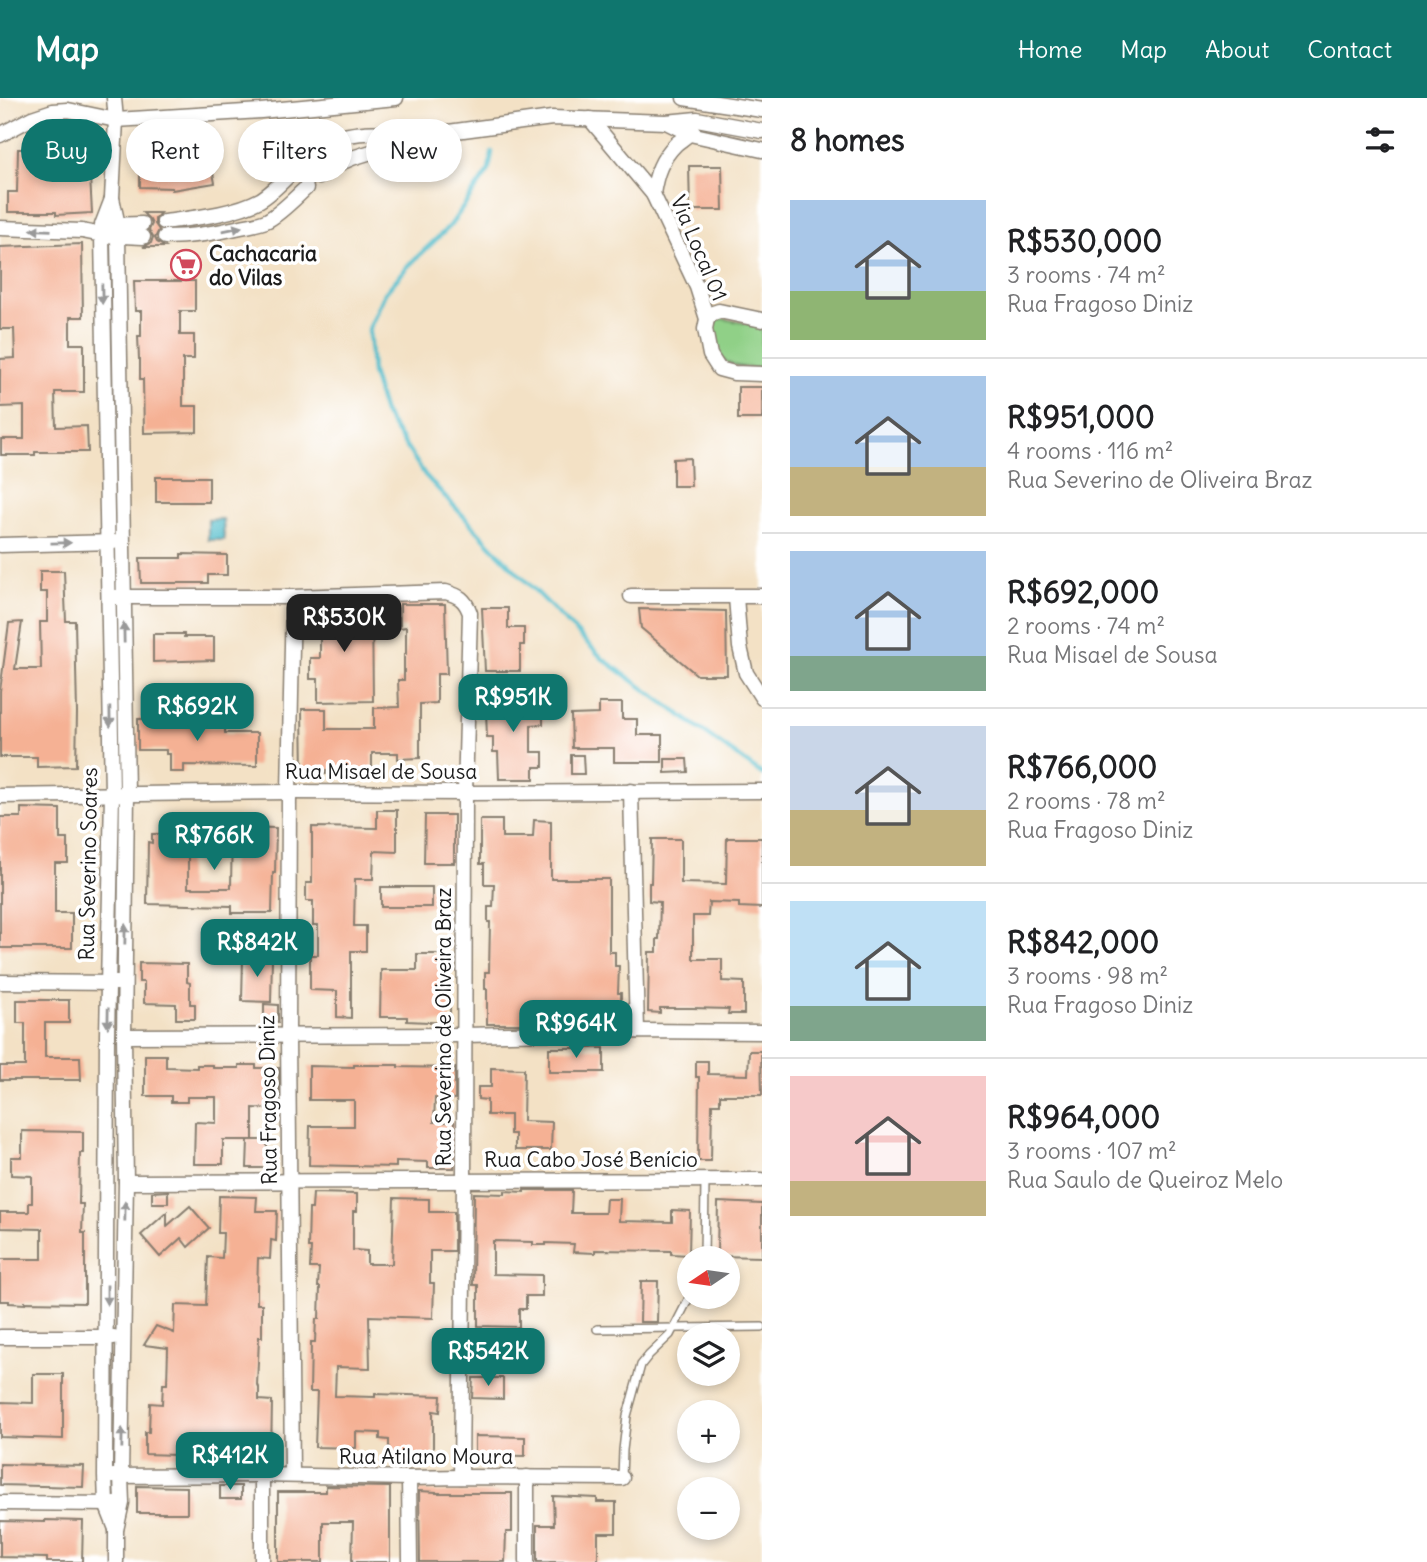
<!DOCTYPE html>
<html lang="en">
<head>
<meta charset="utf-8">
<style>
  :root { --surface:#fff; --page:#f6f6f6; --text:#202124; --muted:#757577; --line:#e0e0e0; --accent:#0f766e }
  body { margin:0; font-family:Delius,sans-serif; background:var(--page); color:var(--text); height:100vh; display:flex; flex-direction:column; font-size:26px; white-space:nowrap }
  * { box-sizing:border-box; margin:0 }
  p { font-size:23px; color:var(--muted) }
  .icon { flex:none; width:38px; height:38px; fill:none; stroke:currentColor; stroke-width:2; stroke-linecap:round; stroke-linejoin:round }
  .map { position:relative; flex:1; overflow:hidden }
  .drawer { display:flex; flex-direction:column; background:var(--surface); width:665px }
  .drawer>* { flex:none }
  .top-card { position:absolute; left:21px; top:21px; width:635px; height:63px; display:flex; gap:14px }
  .needle { width:46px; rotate:257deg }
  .tools { position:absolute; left:677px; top:1148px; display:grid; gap:14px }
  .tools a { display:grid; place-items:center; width:63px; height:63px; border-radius:50%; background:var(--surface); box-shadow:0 4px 10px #0003; font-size:35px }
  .price { position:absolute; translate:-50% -60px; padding:0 16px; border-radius:14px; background:var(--accent); color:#fff; font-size:23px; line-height:46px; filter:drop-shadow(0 2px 4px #0008) }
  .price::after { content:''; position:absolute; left:50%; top:42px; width:21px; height:16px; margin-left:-10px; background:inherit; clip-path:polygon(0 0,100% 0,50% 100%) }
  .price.on { background:#222; color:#fff }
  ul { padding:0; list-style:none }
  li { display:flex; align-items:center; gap:21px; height:175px; padding:0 28px }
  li+li { border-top:2px solid var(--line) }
  li span { display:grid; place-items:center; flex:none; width:196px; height:140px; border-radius:0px; color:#555 }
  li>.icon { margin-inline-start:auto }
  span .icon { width:84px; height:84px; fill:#fffc; stroke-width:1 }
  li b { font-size:30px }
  h2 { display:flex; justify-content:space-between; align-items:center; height:84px; padding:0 28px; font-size:30px }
  .pill { padding:0 24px; border-radius:32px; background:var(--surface); box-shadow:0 4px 10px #0003; font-size:24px; line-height:63px }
  .pill.on { background:var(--accent); color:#fff }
  header { display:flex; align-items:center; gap:42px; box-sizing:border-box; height:98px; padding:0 35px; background:var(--accent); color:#fff }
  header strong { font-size:33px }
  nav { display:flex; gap:38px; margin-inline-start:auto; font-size:24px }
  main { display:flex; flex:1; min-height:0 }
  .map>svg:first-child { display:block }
  .green { fill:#90d087; stroke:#567652; stroke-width:2 }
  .water { fill:#50bcca; stroke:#366c73; stroke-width:2 }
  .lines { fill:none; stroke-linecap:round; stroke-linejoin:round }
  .stream { stroke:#50bcca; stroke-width:4.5 }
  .building { fill:#f5b194 }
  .service-casing { stroke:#887e70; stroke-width:10 }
  .minor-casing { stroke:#887e70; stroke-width:17 }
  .service { stroke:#fff; stroke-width:7 }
  .minor { stroke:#fff; stroke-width:14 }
  .oneway { fill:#999 }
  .labels { text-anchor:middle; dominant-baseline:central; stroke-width:7; stroke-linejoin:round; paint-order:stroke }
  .street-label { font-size:21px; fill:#1c1c1c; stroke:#fff }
  .poi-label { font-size:21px; font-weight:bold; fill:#1c1c1c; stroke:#fff; text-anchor:start }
</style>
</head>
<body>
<header>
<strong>Map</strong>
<nav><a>Home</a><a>Map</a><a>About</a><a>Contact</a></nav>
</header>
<main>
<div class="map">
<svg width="762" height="1464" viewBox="0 0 762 1464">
  <rect width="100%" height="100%" fill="#fff"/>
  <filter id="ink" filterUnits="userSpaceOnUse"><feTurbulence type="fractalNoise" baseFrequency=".0143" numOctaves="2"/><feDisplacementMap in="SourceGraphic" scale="14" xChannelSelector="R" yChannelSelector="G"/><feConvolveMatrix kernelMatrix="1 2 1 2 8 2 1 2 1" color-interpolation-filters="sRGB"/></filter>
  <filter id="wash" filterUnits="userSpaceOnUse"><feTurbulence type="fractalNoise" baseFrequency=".00686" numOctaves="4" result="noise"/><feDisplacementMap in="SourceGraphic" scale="28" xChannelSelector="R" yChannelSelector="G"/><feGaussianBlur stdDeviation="1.57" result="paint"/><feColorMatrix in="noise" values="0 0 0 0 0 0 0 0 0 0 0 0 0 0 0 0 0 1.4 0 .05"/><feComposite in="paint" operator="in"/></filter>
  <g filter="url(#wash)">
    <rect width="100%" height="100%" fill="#f3e1c5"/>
    <path class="green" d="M719 220 762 228V270C728 271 712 264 713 227Z"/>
    <g class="water">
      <polygon points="223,421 224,442 208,442 208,422"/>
      <path d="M207 735C219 740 216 755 208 762 199 755 201 743 207 735Z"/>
    </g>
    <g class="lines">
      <polyline class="stream" points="492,54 489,72 450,128 407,169 385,195 369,231 372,275 384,315 425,377 500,457 603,561 762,676"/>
    </g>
    <g id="blocks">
      <g class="building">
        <polygon points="79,34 80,79 90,78 92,115 56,117 56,114 8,114 8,94 17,94 18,51 52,51 52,35"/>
        <polygon points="140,47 166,47 166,67 210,60 215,85 172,92 172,90 140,89"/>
        <polygon points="297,51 300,55 297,60 297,64 291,64 287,66 284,62"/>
        <polygon points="689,68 722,68 723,112 690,112"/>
        <polygon points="143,115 160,115 155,121 155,126 159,132 155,140 157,144 165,149 143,149 151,145 153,139 149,132 152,126 150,122"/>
        <polygon points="82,146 83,219 70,219 70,246 84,246 84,294 55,294 56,329 87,328 88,354 35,354 35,357 1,357 1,341 24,341 24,308 0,309 0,261 15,260 14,231 0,231 0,149"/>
        <polygon points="134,183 195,183 195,213 180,213 180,237 194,237 194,261 183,261 183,308 197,308 197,334 144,335 143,281 140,281 140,261 139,261 138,238 141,238 141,213 135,213"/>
        <rect x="738" y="289" width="24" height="32"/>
        <polygon points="690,360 691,388 673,388 673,361"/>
        <rect x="156" y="379" width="53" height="25"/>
        <polygon points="181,456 227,457 227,477 208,477 208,485 141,485 140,460 181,460"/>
        <polygon points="40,473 64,473 66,523 75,523 77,615 76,668 37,669 37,659 0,659 0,593 9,525 22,524 15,571 41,571 40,524 47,524 47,494 40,494"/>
        <polygon points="400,506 445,506 447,576 437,576 437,605 420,606 420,660 398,661 398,655 372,655 372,672 326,672 326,676 303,676 302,611 326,611 326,631 374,631 374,610 399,609 398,582 404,582 404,556 406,556 406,529 400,530"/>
        <polygon points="372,508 373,603 318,604 318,581 310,581 310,560 320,560 320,523 314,523 314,509"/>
        <polygon points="482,510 508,510 508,530 524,530 524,547 520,547 520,573 485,573"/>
        <polygon points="639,511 726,513 727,577 697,577 641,530"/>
        <polygon points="153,536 184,536 184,539 214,539 214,562 153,564"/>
        <polygon points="477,598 533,598 533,613 543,612 543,626 531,627 531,654 543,654 543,669 534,669 534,681 499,681 498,654 493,654 493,639 487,639 486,613 477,613"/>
        <polygon points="599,605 622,605 622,621 637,621 637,637 662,637 662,664 614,664 614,650 572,650 571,617 599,616"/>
        <polygon points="201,620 201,629 225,629 225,635 257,635 257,668 184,667 184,674 170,674 170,656 166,656 166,652 138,652 138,621"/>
        <polygon points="571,657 583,657 584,676 571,676"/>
        <polygon points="665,661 687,661 688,674 665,675"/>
        <polygon points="21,710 60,711 60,741 68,741 68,765 55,765 55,815 72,815 72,850 0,850 0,719 21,719"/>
        <polygon points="377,712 397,712 397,754 374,753 373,781 355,781 354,828 366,828 366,853 351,853 351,920 337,919 337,893 310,892 310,857 318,857 318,827 313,827 313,803 306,803 306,785 312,785 312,729 377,730"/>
        <polygon points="425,717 454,717 454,765 424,765"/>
        <polygon points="480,722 502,722 502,739 533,739 534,722 551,723 551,781 609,781 609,854 615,854 615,868 619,868 618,895 621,895 621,908 618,908 618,922 563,921 563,917 527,917 527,926 487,926 487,891 485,891 485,874 489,874 490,824 488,824 488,809 493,809 494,786 484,786 484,766 480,766"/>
        <polygon points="232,729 276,730 275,775 273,775 272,815 232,815 232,808 147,806 148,744 152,745 152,736 161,736 161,731 188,731 188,790 231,790"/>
        <polygon points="727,740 762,740 762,810 739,809 739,805 709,804 708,818 693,818 693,861 722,861 722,883 744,884 744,916 728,916 729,911 692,910 660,910 660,915 648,914 649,854 657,854 657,841 659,841 660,804 649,803 649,785 651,785 652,741 681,741 681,785 726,786"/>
        <rect x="381" y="789" width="51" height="20"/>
        <polygon points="417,856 444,856 444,893 450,893 450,925 407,923 407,919 380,919 381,872 417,872"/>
        <polygon points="243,859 272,860 271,904 242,903"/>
        <polygon points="139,865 187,866 187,884 190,885 190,906 195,906 195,921 176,921 176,906 144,905 144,884 139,884"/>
        <polygon points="17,902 69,902 69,925 45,925 45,959 80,959 81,982 0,982 0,968 25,968 25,925 17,925"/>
        <polygon points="264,906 278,907 278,924 264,923"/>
        <rect x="549" y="950" width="55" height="24"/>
        <polygon points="749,953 761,953 762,997 720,997 720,1006 712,1006 711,1063 698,1063 699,979 696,979 696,963 708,963 708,976 748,977"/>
        <polygon points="145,957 166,957 166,969 197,970 197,967 213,967 213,970 239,970 239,967 256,967 256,970 279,970 279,1011 253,1010 253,1042 223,1042 223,1066 194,1066 195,1024 216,1025 216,999 187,999 187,1004 171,1004 171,998 145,998"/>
        <polygon points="354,967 398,967 398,969 455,970 455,1001 435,1000 434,1024 454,1024 454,1070 428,1070 428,1064 396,1063 396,1069 309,1067 310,1028 354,1028 354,1002 309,1002 309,968 354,969"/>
        <polygon points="491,970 524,971 523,1023 552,1024 551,1052 515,1052 515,1036 510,1036 510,1017 487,1017 487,1002 478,1001 478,989 491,989"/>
        <polygon points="22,1033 83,1034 83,1055 80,1055 79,1106 83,1106 82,1135 85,1135 85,1205 25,1204 25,1206 9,1205 9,1203 0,1203 0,1161 42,1161 42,1131 0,1130 0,1114 29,1114 29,1105 32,1105 32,1078 11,1077 11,1059 22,1059"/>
        <polygon points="248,1042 267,1042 267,1070 247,1070"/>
        <polygon points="524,1092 572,1092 571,1115 605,1115 606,1101 620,1101 619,1123 672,1124 672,1112 690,1113 689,1157 671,1156 671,1153 595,1152 595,1155 573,1154 574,1146 546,1145 546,1147 533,1147 533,1144 493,1143 493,1176 542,1177 542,1198 526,1198 526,1211 519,1211 519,1229 478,1228 478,1187 473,1187 474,1095 505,1096 505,1093 524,1094"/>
        <polygon points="168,1093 168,1105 152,1105 152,1094"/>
        <polygon points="313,1095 357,1096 357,1113 353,1113 353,1152 367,1153 367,1166 392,1166 394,1100 429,1101 429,1114 454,1114 454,1153 430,1153 430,1185 434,1185 433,1220 369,1218 370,1270 336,1269 335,1298 375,1299 375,1296 441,1298 440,1314 433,1313 433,1359 389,1358 389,1342 380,1341 380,1335 356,1334 356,1350 315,1349 317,1294 310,1294 311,1244 315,1244 316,1221 319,1221 320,1189 318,1189 319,1170 310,1170 311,1150 308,1150 309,1111 312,1111"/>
        <polygon points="219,1098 257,1099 256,1113 277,1113 276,1143 271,1142 270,1161 258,1160 257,1192 257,1206 262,1206 262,1239 259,1239 257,1288 259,1289 259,1302 272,1303 271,1360 145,1356 145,1334 149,1334 150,1305 162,1306 163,1286 167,1286 168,1250 144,1247 156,1228 174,1235 175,1207 206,1208 208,1159 222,1160 223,1135 218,1135"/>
        <polygon points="718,1104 762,1106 762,1159 717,1158"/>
        <polygon points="190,1108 209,1130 188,1149 181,1140 160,1159 141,1137 167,1114 167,1128"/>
        <polygon points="641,1183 658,1183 657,1224 640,1224"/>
        <polygon points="33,1276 63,1276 63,1341 0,1339 0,1304 33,1305"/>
        <polygon points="473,1280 503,1280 503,1301 472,1300"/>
        <polygon points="475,1338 525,1339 525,1358 475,1357"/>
        <polygon points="0,1366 84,1368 83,1389 0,1387"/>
        <polygon points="137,1388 187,1389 187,1415 137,1415"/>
        <rect x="220" y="1388" width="21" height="13"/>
        <polygon points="326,1388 390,1389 390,1464 352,1464 353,1424 323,1424 323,1464 278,1464 278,1394 326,1394"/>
        <polygon points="419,1393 436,1394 436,1395 512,1395 512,1434 506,1434 505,1464 420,1464"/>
        <polygon points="553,1398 597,1400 597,1404 616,1404 616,1435 598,1435 598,1464 537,1464 537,1427 554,1427"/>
        <polygon points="45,1422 83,1423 82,1464 47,1464 47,1460 0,1459 0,1423 45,1424"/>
      </g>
    </g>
  </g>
  <g filter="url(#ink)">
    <use href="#blocks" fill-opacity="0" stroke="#887e70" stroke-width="2"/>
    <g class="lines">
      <g class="service-casing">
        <g id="service">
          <polyline points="704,1160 705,1083"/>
          <polyline points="597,1231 762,1229"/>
          <polyline points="622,1380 623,1352 627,1318 641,1267 649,1257 670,1237 690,1198"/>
        </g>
      </g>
      <g class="minor-casing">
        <g id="minor">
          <polyline points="114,0 116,22 112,100 118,127 118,138 127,696 124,938 126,1084 121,1378 122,1405 116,1432 116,1464"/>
          <polyline points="684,0 762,12"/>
          <polyline points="590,21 653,96 697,189 707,221 705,231 710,257 719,271 734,275 762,276"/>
          <polyline points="666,24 690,36 762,52"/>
          <polyline points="0,37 32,20 53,13 68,12 116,22 261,13 396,0"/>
          <path d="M306 62C313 56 319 49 327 44 353 31 393 34 421 37"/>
          <polyline points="319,79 338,66 352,60 426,37 552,20 666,24 697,21 762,33"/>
          <path d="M653 96C656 76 661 61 676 46 682 41 689 38 692 31"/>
          <polyline points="112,101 102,127 102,137 112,696 107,937 105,1378 106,1406 116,1431"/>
          <path d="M164 124C193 120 234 116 260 102 272 95 283 83 293 73"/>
          <polyline points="109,127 142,126"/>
          <polyline points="0,130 82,133 102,137 143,139"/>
          <path d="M165 139C191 139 216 135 241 129 250 127 260 126 268 122 282 114 294 101 306 90"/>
          <polyline points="707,221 713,215 719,213 762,222"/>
          <polyline points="0,447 114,444"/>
          <polyline points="631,498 762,498"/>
          <path d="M114 499H293L446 494C459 498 465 501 470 515L465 695 464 1082 461 1379"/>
          <polyline points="736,499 740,549 746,575 762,600"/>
          <polyline points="631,693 637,933"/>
          <polyline points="0,698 289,694 465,695 762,693"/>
          <polyline points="0,884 118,885"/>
          <polyline points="124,938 465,937 637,933 762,934"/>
          <polyline points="126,1084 762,1082"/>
          <polyline points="0,1239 114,1239"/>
          <polyline points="262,1377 262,1464"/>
          <polyline points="292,1377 288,938 289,694 293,499"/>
          <polyline points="113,1378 262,1377 409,1380 461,1379 622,1380"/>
          <polyline points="527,1379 527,1464"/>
          <polyline points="409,1380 410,1464"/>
          <polyline points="0,1405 114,1406"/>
        </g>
      </g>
      <use href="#service" class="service"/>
      <use href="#minor" class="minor"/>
    </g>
    <defs><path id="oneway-solid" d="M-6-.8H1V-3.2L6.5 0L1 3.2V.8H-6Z" transform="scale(1.75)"/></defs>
    <g class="oneway">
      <use href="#oneway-solid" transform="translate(232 131) rotate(-12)"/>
      <use href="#oneway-solid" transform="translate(41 132) rotate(-178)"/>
      <use href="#oneway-solid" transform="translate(102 196) rotate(89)"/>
      <use href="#oneway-solid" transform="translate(61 445) rotate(-1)"/>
      <use href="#oneway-solid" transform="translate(124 535) rotate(-91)"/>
      <use href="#oneway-solid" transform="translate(110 619) rotate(89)"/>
      <use href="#oneway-solid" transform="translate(125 836) rotate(-89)"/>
      <use href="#oneway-solid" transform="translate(108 920) rotate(91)"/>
      <use href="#oneway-solid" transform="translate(125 1113) rotate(-89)"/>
      <use href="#oneway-solid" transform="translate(107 1197) rotate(90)"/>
      <use href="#oneway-solid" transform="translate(122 1340) rotate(-89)"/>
    </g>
  </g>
  <defs>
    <g id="supermarket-ring" transform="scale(1.575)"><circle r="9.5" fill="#fff" stroke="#d1495b" stroke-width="1.5"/><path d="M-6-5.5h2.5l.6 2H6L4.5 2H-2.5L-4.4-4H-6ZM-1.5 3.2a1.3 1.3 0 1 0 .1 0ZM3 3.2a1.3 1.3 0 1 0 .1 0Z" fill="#d1495b"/></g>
  </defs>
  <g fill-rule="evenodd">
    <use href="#supermarket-ring" x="186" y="167"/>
  </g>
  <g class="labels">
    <g class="street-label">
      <text transform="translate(699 150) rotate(67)">Via Local 01</text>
      <text x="381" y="673">Rua Misael de Sousa</text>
      <text transform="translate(88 766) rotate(-89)">Rua Severino Soares</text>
      <text transform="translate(443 929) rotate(-90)">Rua Severino de Oliveira Braz</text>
      <text transform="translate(268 1002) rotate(-91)">Rua Fragoso Diniz</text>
      <text x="591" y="1061">Rua Cabo José Benício</text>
      <text x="426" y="1358">Rua Atilano Moura</text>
    </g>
    <g class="poi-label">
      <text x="209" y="155">Cachacaria<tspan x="209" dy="24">do Vilas</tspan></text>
    </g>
  </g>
</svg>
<div class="tools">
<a><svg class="needle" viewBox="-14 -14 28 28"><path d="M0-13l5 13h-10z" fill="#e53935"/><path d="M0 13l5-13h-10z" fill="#757577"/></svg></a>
<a><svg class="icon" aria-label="layers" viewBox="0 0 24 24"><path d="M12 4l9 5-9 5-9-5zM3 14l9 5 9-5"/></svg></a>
<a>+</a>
<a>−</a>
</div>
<b class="price on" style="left:344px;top:556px">R$530K</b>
<b class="price" style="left:513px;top:636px">R$951K</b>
<b class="price" style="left:197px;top:645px">R$692K</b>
<b class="price" style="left:214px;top:774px">R$766K</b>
<b class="price" style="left:257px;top:881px">R$842K</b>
<b class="price" style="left:576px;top:962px">R$964K</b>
<b class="price" style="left:488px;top:1290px">R$542K</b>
<b class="price" style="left:230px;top:1394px">R$412K</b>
<div class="top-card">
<a class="pill on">Buy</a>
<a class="pill">Rent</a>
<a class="pill">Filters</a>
<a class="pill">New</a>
</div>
</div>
<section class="drawer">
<h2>8 homes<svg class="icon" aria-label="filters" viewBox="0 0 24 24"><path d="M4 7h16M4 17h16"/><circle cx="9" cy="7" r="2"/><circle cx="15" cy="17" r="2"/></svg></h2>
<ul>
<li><span style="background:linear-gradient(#a9c7e8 65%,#8fb573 0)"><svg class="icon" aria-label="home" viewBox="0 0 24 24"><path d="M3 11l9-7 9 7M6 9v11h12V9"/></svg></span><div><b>R$530,000</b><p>3 rooms · 74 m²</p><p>Rua Fragoso Diniz</p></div></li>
<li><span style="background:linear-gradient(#a9c7e8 65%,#c2b280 0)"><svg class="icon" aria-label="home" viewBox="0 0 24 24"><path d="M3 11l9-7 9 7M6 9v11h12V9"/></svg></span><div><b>R$951,000</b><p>4 rooms · 116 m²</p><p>Rua Severino de Oliveira Braz</p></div></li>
<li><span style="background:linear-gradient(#a9c7e8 75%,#7fa58c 0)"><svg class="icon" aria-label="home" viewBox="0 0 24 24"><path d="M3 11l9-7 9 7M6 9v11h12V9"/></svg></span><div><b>R$692,000</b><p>2 rooms · 74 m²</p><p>Rua Misael de Sousa</p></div></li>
<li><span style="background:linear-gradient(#c9d6e8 60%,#c2b280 0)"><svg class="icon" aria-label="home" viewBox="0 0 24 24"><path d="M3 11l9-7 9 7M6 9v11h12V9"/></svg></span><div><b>R$766,000</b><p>2 rooms · 78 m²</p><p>Rua Fragoso Diniz</p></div></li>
<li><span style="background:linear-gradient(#bfe0f5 75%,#7fa58c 0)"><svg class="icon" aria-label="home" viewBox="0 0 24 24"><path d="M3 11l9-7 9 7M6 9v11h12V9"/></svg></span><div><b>R$842,000</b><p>3 rooms · 98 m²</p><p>Rua Fragoso Diniz</p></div></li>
<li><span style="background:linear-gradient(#f6c9c9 75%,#c2b280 0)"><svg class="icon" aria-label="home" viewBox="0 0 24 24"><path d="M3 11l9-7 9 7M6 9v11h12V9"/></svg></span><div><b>R$964,000</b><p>3 rooms · 107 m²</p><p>Rua Saulo de Queiroz Melo</p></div></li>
</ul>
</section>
</main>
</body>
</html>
